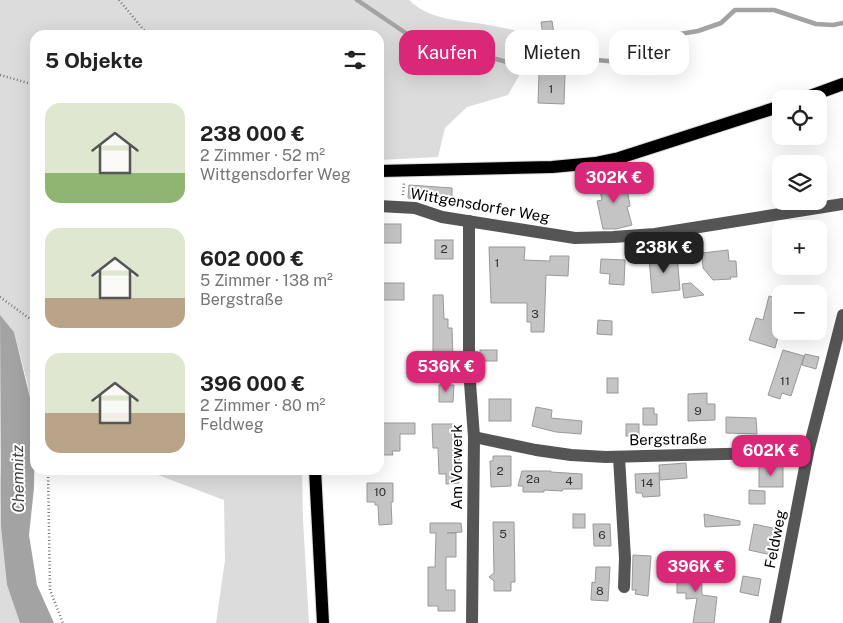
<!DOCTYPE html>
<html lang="de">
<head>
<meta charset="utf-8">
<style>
  :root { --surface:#fff; --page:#f2f2f2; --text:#222; --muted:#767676; --accent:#db2777 }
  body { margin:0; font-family:"Public Sans",sans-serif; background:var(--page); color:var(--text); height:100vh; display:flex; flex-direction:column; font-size:19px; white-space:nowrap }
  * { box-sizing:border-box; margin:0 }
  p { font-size:16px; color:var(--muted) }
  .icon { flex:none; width:28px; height:28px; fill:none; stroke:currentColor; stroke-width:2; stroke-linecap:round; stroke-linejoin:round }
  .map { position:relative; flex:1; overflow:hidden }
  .side { position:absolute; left:30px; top:30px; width:354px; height:445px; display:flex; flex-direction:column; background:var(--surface); border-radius:15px; box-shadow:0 5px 20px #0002 }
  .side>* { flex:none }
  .guide { position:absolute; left:399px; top:30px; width:369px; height:45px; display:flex; gap:10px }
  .buttons { position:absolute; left:772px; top:90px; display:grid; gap:10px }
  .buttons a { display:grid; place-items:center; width:55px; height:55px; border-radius:10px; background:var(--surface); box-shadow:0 5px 20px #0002; font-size:25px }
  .price { position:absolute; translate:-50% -42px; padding:0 11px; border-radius:10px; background:var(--accent); color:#fff; font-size:16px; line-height:32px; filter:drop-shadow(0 1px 2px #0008) }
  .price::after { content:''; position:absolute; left:50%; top:30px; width:15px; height:11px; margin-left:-8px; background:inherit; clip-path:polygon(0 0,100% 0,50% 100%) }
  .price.active { background:#222; color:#fff }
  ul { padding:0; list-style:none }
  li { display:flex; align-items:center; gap:15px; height:125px; padding:0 15px }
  li span { display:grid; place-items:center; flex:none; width:140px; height:100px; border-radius:15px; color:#555 }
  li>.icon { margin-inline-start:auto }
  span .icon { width:60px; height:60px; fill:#fffc; stroke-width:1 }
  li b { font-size:21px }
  h2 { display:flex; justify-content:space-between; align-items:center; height:60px; padding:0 15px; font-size:21px }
  .chip { padding:0 18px; border-radius:15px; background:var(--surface); box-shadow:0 5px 20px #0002; font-size:18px; line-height:45px }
  .chip.active { background:var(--accent); color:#fff }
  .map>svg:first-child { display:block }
  .green { fill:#dcdcdc }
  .water { fill:#a3a3a3 }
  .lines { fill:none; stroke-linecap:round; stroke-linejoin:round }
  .stream { stroke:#a3a3a3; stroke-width:4.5 }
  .building { fill:#c4c4c4; stroke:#999 }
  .major-casing { stroke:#dbdbdb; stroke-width:14 }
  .path { stroke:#777; stroke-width:2.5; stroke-dasharray:1 2.5; stroke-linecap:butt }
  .minor { stroke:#555; stroke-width:12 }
  .major { stroke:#000; stroke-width:12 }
  .labels { text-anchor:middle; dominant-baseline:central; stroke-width:4; stroke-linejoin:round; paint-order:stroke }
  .number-label { font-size:12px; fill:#313131 }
  .street-label { font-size:15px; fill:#000; stroke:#fff }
  .water-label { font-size:16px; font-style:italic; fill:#444; stroke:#fff }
</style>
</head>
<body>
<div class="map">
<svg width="843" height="623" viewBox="0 0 843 623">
  <rect width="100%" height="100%" fill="#fff"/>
  <g class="green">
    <path d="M0 0H409C431 22 465 20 494 26 507 28 520 32 532 35L535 63 520 74 508 95 467 107 445 128 438 157 379 160V35H35V429L27 381 14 332 0 315Z"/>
    <polygon points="0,465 7,585 20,623 0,623"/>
    <polygon points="145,470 302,470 303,520 309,623 216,623 225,560 224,500"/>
  </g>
  <polygon class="water" points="0,315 14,332 31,402 35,429 34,488 29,535 37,585 54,623 20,623 7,585 1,526"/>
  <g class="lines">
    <polyline class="stream" points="357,0 416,40 463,50 514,64 536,61 551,56 619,62 639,51 649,39 698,31 721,23 735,10 774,10 816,24 833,25 843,23"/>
  </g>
  <g class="building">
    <polygon points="552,21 555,40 544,41 541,22"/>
    <polygon points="539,74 565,74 564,104 538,103"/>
    <polygon points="625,177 630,206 627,207 632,225 616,229 603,229 597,201 602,200 598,182"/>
    <polygon points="409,185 452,188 452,202 432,202 432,200 408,198"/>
    <rect x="379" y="224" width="22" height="19"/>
    <rect x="435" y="240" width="18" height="19"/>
    <polygon points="489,247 525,247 524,260 550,261 550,256 569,256 568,276 546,275 544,332 531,332 531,322 527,322 527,303 491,303"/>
    <polygon points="728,250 729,261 736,261 737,277 730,277 731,279 713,280 703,268 702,253"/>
    <polygon points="677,255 680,290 652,293 649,258"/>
    <polygon points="601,259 625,260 624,285 609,284 610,274 600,273"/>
    <rect x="381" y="283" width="23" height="17"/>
    <polygon points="691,283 704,295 684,298 682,284"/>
    <polygon points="433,295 443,295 444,319 448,319 448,328 452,328 453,359 433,359"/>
    <polygon points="769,296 781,299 781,326 775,348 749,340 756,318 763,320"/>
    <polygon points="598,320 612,321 612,335 597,334"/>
    <rect x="480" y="350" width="17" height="11"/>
    <polygon points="783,350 804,356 791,396 782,393 780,399 768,395"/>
    <polygon points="805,354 819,357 816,369 802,365"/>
    <rect x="607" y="378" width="11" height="15"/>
    <polygon points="439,385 454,385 453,402 439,402"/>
    <polygon points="707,393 707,404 715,404 715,420 688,421 688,394"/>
    <rect x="489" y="399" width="22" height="22"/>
    <polygon points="536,407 552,410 551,418 582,421 581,434 556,432 532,426"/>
    <polygon points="643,408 654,408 654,414 657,414 657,425 643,425"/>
    <polygon points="726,417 756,418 757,434 726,433"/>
    <polygon points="379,423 415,423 415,434 400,434 400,451 392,451 393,455 379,455"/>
    <polygon points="432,424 455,424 455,434 460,434 459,483 446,484 446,474 439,474 438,448 433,448"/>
    <rect x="626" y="424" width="13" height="12"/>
    <polygon points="493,456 511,456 511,486 491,487 490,461 493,461"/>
    <polygon points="686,463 687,478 660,480 659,465"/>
    <rect x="759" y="466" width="24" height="21"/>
    <polygon points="522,471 551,471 551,472 582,474 582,489 563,489 562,491 544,490 544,492 523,492 523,486 518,486"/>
    <polygon points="659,473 660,496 643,497 642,493 636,493 635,474"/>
    <polygon points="367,483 393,483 393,502 391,502 392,524 379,525 378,505 375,505 375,502 367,502"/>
    <polygon points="749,490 765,491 765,504 749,504"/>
    <rect x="573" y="514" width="12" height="14"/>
    <polygon points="704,514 740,521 740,525 705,527"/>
    <polygon points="493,522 514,522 515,582 511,582 511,591 494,591 494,581 489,577 494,573"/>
    <polygon points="430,523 461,523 462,532 447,533 456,533 456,557 446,557 446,590 455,590 455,611 438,611 438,606 428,606 428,567 435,567 436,533 430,533"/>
    <polygon points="593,524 610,524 611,546 594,546"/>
    <polygon points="754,524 777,529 771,555 749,550"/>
    <polygon points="633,555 651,556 648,596 635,594 636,590 632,590"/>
    <polygon points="701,564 702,595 717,597 714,623 693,623 697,598 686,599 686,593 677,593 677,565"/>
    <polygon points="596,567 610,567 608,601 591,600 592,582 595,583"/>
    <polygon points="743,576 761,579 758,596 740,592"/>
  </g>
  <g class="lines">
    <g class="major-casing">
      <g id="major">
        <polyline points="802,99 843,84"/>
        <polyline points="379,171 552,167 595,163 619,158 781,106"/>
        <polyline points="315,470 323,623"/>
      </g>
    </g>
    <g class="path">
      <polyline points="119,0 148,35"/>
      <polyline points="0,75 35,85"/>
      <polyline points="403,195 404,183"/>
      <polyline points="0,297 33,321 35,337"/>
      <polyline points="48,470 50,590 63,623"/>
    </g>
    <g class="minor">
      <polyline points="379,206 415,208 442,217 575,238 613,237 655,234 843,204"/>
      <polyline points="469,221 469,369 474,437 472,623"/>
      <polyline points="474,437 536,450 571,455 606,457 808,452"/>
      <polyline points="619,457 625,558 624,587"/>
      <polyline points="775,623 808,452 843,315"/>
    </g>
    <use href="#major" class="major"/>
  </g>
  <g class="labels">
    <g class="number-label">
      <text x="551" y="89">1</text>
      <text x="444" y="249">2</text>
      <text x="497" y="263">1</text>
      <text x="535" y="314">3</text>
      <text x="785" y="381">11</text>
      <text x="698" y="411">9</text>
      <text x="500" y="471">2</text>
      <text x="533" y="479">2a</text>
      <text x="569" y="481">4</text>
      <text x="647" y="483">14</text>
      <text x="380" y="492">10</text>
      <text x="503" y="534">5</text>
      <text x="602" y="535">6</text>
      <text x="600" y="591">8</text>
    </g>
    <g class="street-label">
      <text transform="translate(480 205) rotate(10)">Wittgensdorfer Weg</text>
      <text transform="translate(668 439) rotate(-1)">Bergstraße</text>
      <text transform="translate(456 467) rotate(-90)">Am Vorwerk</text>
      <text transform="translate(775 539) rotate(-79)">Feldweg</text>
    </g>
    <g class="water-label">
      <text transform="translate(18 479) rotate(-91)">Chemnitz</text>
    </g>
  </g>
</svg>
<div class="buttons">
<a><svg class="icon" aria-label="locate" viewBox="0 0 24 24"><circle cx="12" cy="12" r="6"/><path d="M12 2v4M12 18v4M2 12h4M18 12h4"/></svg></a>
<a><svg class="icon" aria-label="layers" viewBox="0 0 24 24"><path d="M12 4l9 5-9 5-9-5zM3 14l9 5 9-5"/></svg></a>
<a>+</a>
<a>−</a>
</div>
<b class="price" style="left:614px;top:204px">302K €</b>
<b class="price active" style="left:664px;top:274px">238K €</b>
<b class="price" style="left:446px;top:393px">536K €</b>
<b class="price" style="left:771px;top:477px">602K €</b>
<b class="price" style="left:696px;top:593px">396K €</b>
<div class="guide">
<a class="chip active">Kaufen</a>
<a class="chip">Mieten</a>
<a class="chip">Filter</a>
</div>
<section class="side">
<h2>5 Objekte<svg class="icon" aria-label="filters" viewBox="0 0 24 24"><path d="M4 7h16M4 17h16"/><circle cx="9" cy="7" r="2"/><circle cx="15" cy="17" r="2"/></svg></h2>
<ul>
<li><span style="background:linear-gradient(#dfe7d0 70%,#8fb573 0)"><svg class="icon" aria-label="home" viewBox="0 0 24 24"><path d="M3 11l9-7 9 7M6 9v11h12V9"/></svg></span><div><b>238 000 €</b><p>2 Zimmer · 52 m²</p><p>Wittgensdorfer Weg</p></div></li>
<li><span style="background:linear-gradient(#dfe7d0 70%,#b9a48a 0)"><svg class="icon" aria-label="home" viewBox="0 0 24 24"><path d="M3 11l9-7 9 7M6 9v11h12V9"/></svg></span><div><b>602 000 €</b><p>5 Zimmer · 138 m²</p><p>Bergstraße</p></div></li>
<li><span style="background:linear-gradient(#dfe7d0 60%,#b9a48a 0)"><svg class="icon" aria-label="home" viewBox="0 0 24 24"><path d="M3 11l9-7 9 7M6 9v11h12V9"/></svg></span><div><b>396 000 €</b><p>2 Zimmer · 80 m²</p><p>Feldweg</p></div></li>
</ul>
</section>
</div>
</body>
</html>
